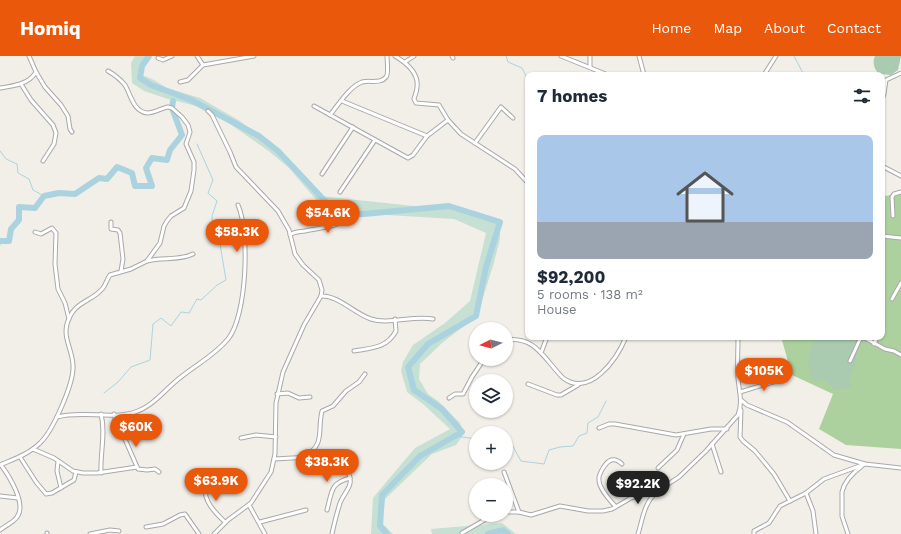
<!DOCTYPE html>
<html lang="en">
<head>
<meta charset="utf-8">
<style>
  :root { --surface:#fff; --page:#f6f6f7; --text:#1f2937; --muted:#747a83; --line:#e0e1e3; --accent:#ea580c }
  body { margin:0; font-family:"Work Sans",sans-serif; background:var(--page); color:var(--text); height:100vh; display:flex; flex-direction:column; font-size:15px; white-space:nowrap }
  * { box-sizing:border-box; margin:0 }
  p { font-size:13px; color:var(--muted) }
  .icon { flex:none; width:22px; height:22px; fill:none; stroke:currentColor; stroke-width:2; stroke-linecap:round; stroke-linejoin:round }
  .map { position:relative; flex:1; overflow:hidden }
  .panel { position:absolute; left:525px; top:16px; width:360px; height:268px; display:flex; flex-direction:column; background:var(--surface); border-radius:8px; box-shadow:0 1px 3px #0004 }
  .panel>* { flex:none }
  .needle { width:26px; rotate:264deg }
  .fabs { position:absolute; left:469px; top:266px; display:grid; gap:8px }
  .fabs a { display:grid; place-items:center; width:44px; height:44px; border-radius:50%; background:var(--surface); box-shadow:0 1px 3px #0004; font-size:20px }
  .price { position:absolute; translate:-50% -34px; padding:0 9px; border-radius:14px; background:var(--accent); color:#fff; font-size:13px; line-height:26px; filter:drop-shadow(0 1px 2px #0008) }
  .price::after { content:''; position:absolute; left:50%; top:24px; width:12px; height:9px; margin-left:-6px; background:inherit; clip-path:polygon(0 0,100% 0,50% 100%) }
  .price.current { background:#222; color:#fff }
  ul { padding:0; list-style:none }
  li { display:grid; align-content:center; gap:8px; height:212px; padding:0 12px }
  li+li { border-top:1px solid var(--line) }
  li span { display:grid; place-items:center; height:124px; border-radius:8px; color:#555 }
  li>.icon { margin-inline-start:auto }
  span .icon { width:72px; height:72px; fill:#fffc; stroke-width:1 }
  li b { font-size:17px }
  h2 { display:flex; justify-content:space-between; align-items:center; height:48px; padding:0 12px; font-size:17px }
  header { display:flex; align-items:center; gap:24px; box-sizing:border-box; height:56px; padding:0 20px; background:var(--accent); color:#fff }
  header strong { font-size:19px }
  nav { display:flex; gap:22px; margin-inline-start:auto; font-size:14px }
  .map>svg:first-child { display:block }
  .forest { fill:#add19e }
  .wetland { fill:#c6e0d4 }
  .cemetery { fill:#aacbaf }
  .lines { fill:none; stroke-linecap:round; stroke-linejoin:round }
  .stream { stroke:#aad3df; stroke-width:1 }
  .river { stroke:#aad3df; stroke-width:6 }
  .minor-casing { stroke:#a9a9a9; stroke-width:5 }
  .minor { stroke:#fff; stroke-width:3 }
</style>
</head>
<body>
<header>
<strong>Homiq</strong>
<nav><a>Home</a><a>Map</a><a>About</a><a>Contact</a></nav>
</header>
<div class="map">
<svg width="901" height="478" viewBox="0 0 901 478">
  <rect width="100%" height="100%" fill="#f2efe9"/>
  <polygon class="forest" points="901,136 901,393 846,389 819,373 833,338 792,319 781,281 882,281 882,141"/>
  <g class="wetland">
    <polygon points="135,0 150,0 144,7 140,18 154,24 167,32 200,42 240,65 270,89 289,107 319,140 414,150 450,150 500,164 500,183 493,210 477,260 442,287 420,308 419,323 428,338 438,345 460,367 463,379 456,389 432,398 385,443 382,467 393,478 371,478 373,442 382,431 415,392 450,373 423,348 407,336 401,315 403,306 413,289 445,267 470,245 486,177 454,163 353,157 330,160 289,112 270,96 209,53 168,43 144,35 132,27 131,7"/>
    <polygon points="502,467 516,478 432,478 431,473"/>
  </g>
  <g class="cemetery">
    <path d="M875 0H901L898 14 891 19 879 18C874 13 872 6 875 0Z"/>
    <path d="M819 281H857C860 293 856 311 849 321L851 328 848 333 835 334 825 324 814 325C805 311 808 298 814 284Z"/>
  </g>
  <g class="lines">
    <g class="stream">
      <polyline points="506,0 508,6 522,12 528,24"/>
      <polyline points="794,0 804,19"/>
      <polyline points="0,95 6,103 17,108 18,117 29,123 33,134 44,140"/>
      <polyline points="0,189 1,185"/>
      <polyline points="104,337 118,326 131,311 150,304 153,268 161,262 171,270 181,256 189,257 197,243 201,244 217,229 226,224 220,188 213,177 212,160 217,145 208,137 213,124 197,88"/>
      <polyline points="506,378 521,405 544,408 549,394 560,391 573,390 579,380 587,377 588,367 598,361 606,345"/>
      <polyline points="456,380 476,383"/>
    </g>
    <g class="river">
      <polyline points="149,0 142,10 140,22 151,29 189,43 259,80 278,95 325,145 341,158 364,158 449,150 500,166 486,211 476,260 428,288 408,311 414,334 442,353 462,376 420,400 382,439 380,470 387,478"/>
      <polyline points="0,185 9,185 11,173 19,164 19,151 35,152 44,140 59,137 75,138 99,122 107,123 117,111 132,117 135,130 152,130 146,112 152,102 167,104 170,94 182,79 172,52 173,45"/>
      <polyline points="488,478 503,474 508,478"/>
    </g>
    <g class="minor-casing">
      <g id="minor">
        <polyline points="197,0 203,9"/>
        <path d="M395 0C405 6 419 17 417 31 417 35 415 39 414 43L416 47 439 49 448 64 461 78 515 113 528 127"/>
        <polyline points="452,0 453,2"/>
        <polyline points="561,0 608,19"/>
        <polyline points="639,0 644,19"/>
        <polyline points="158,2 163,4 172,0"/>
        <polyline points="405,6 414,0"/>
        <polyline points="590,11 590,0"/>
        <polyline points="36,16 45,31 61,49 68,60 70,73 72,76"/>
        <polyline points="764,19 776,0"/>
        <polyline points="180,26 188,24 203,9 254,0"/>
        <polyline points="21,28 31,44 53,69 56,77 54,88 43,105"/>
        <path d="M0 32C14 30 29 28 36 16L29 0"/>
        <polyline points="882,43 884,38 886,24 901,17"/>
        <polyline points="342,45 427,80"/>
        <polyline points="314,50 408,102 413,99 427,80 448,64"/>
        <polyline points="208,55 212,59 230,96 236,111 278,155 289,174 295,198 303,209 319,224 322,234 321,240 304,269 283,316 276,347 275,398 271,416 251,447 228,464 214,478"/>
        <path d="M330 59C339 48 349 31 362 26 370 24 381 28 386 21 389 18 387 5 387 0"/>
        <polyline points="475,87 501,51 513,62"/>
        <polyline points="882,110 901,120"/>
        <polyline points="322,118 353,71"/>
        <polyline points="340,136 375,84"/>
        <polyline points="893,160 892,141 894,138 901,136"/>
        <polyline points="111,166 111,173 118,174 120,177 123,203 121,215"/>
        <polyline points="35,176 41,178 52,172 56,177 55,208 58,233 65,247 69,263"/>
        <path d="M290 179C295 175 299 176 305 175 320 172 342 170 353 159"/>
        <polyline points="882,180 901,182"/>
        <path d="M147 205C163 201 178 205 193 198"/>
        <path d="M321 240C338 239 355 258 371 263 389 269 413 259 433 263"/>
        <polyline points="892,243 901,227"/>
        <polyline points="863,281 885,293 894,295 901,299"/>
        <path d="M506 284C536 280 544 303 563 322 590 342 617 303 626 281"/>
        <polyline points="874,288 877,281"/>
        <path d="M354 295C372 292 387 292 396 275L395 263"/>
        <polyline points="541,297 547,281"/>
        <polyline points="850,305 861,281"/>
        <polyline points="528,328 557,339 561,339 578,329"/>
        <polyline points="740,336 783,323"/>
        <polyline points="277,338 288,337 299,342 310,341"/>
        <polyline points="449,342 455,338 463,338 472,321 484,303"/>
        <polyline points="741,344 747,349 787,366 834,399 865,408 901,412"/>
        <polyline points="741,354 740,381 743,385 755,395 774,418 790,445"/>
        <path d="M101 358C106 377 100 397 101 417"/>
        <polyline points="114,358 117,371 124,381 138,413 147,414 155,413 159,416"/>
        <path d="M57 361C82 354 111 364 135 356 154 350 166 332 181 321 197 308 215 299 228 283 247 260 250 176 238 149"/>
        <polyline points="599,372 609,368 615,368 676,379 711,373 727,373"/>
        <polyline points="241,382 256,379 276,381"/>
        <polyline points="712,388 721,416"/>
        <polyline points="33,393 54,402 73,415 83,417 97,417 137,411"/>
        <polyline points="20,401 36,426 46,438 52,437 74,424 76,416"/>
        <path d="M304 401C326 388 317 375 322 355L333 350 346 335 359 326 365 318"/>
        <path d="M274 403 311 401 348 416C355 430 344 436 340 447 337 457 334 468 332 478"/>
        <polyline points="58,405 57,415 61,432"/>
        <path d="M0 409C14 403 29 398 40 387 53 375 74 327 73 310 73 295 63 283 67 268 74 244 91 247 103 232 106 228 107 223 110 219L131 213 147 205 160 187 164 170 167 165 171 160 184 152 191 135 194 114V106L186 88 190 76 188 69 182 61 172 52 168 51C162 52 154 57 147 57 133 55 131 39 125 29 120 23 115 19 108 15"/>
        <polyline points="658,412 677,394 684,378"/>
        <polyline points="504,416 519,456"/>
        <path d="M209 423C198 439 213 455 225 466"/>
        <polyline points="806,437 813,455 816,478"/>
        <polyline points="0,440 18,442"/>
        <polyline points="249,449 265,478"/>
        <path d="M615 450C610 444 599 433 599 424 598 420 601 416 603 412 608 404 614 400 622 408"/>
        <path d="M327 454C332 436 330 427 350 422"/>
        <path d="M506 456H519L531 459 560 450 588 455H603L612 453 631 442 659 434 679 421 706 395 738 359C743 347 739 335 738 322 737 308 738 295 738 281"/>
        <polyline points="260,466 306,454"/>
        <polyline points="146,471 163,468 180,459 185,458 199,478"/>
        <path d="M0 474C5 470 14 466 17 461 27 448 9 420 1 409"/>
        <polyline points="47,477 47,478"/>
        <polyline points="462,477 493,459"/>
        <polyline points="90,478 110,474 119,475"/>
        <path d="M638 478C643 462 644 446 658 435"/>
        <polyline points="754,478 754,475 769,467 780,450 806,437 824,423 865,408"/>
        <path d="M848 478 842 460V436C844 426 854 416 862 410"/>
      </g>
    </g>
    <use href="#minor" class="minor"/>
  </g>
</svg>
<div class="fabs">
<a><svg class="needle" viewBox="-14 -14 28 28"><path d="M0-13l5 13h-10z" fill="#e53935"/><path d="M0 13l5-13h-10z" fill="#747a83"/></svg></a>
<a><svg class="icon" aria-label="layers" viewBox="0 0 24 24"><path d="M12 4l9 5-9 5-9-5zM3 14l9 5 9-5"/></svg></a>
<a>+</a>
<a>−</a>
</div>
<b class="price" style="left:328px;top:178px">$54.6K</b>
<b class="price" style="left:237px;top:197px">$58.3K</b>
<b class="price" style="left:764px;top:336px">$105K</b>
<b class="price" style="left:136px;top:392px">$60K</b>
<b class="price" style="left:327px;top:427px">$38.3K</b>
<b class="price" style="left:216px;top:446px">$63.9K</b>
<b class="price current" style="left:638px;top:449px">$92.2K</b>
<section class="panel">
<h2>7 homes<svg class="icon" aria-label="filters" viewBox="0 0 24 24"><path d="M4 7h16M4 17h16"/><circle cx="9" cy="7" r="2"/><circle cx="15" cy="17" r="2"/></svg></h2>
<ul>
<li><span style="background:linear-gradient(#a9c7e8 70%,#9aa5b1 0)"><svg class="icon" aria-label="home" viewBox="0 0 24 24"><path d="M3 11l9-7 9 7M6 9v11h12V9"/></svg></span><div><b>$92,200</b><p>5 rooms · 138 m²</p><p>House</p></div></li>
</ul>
</section>
</div>
</body>
</html>
